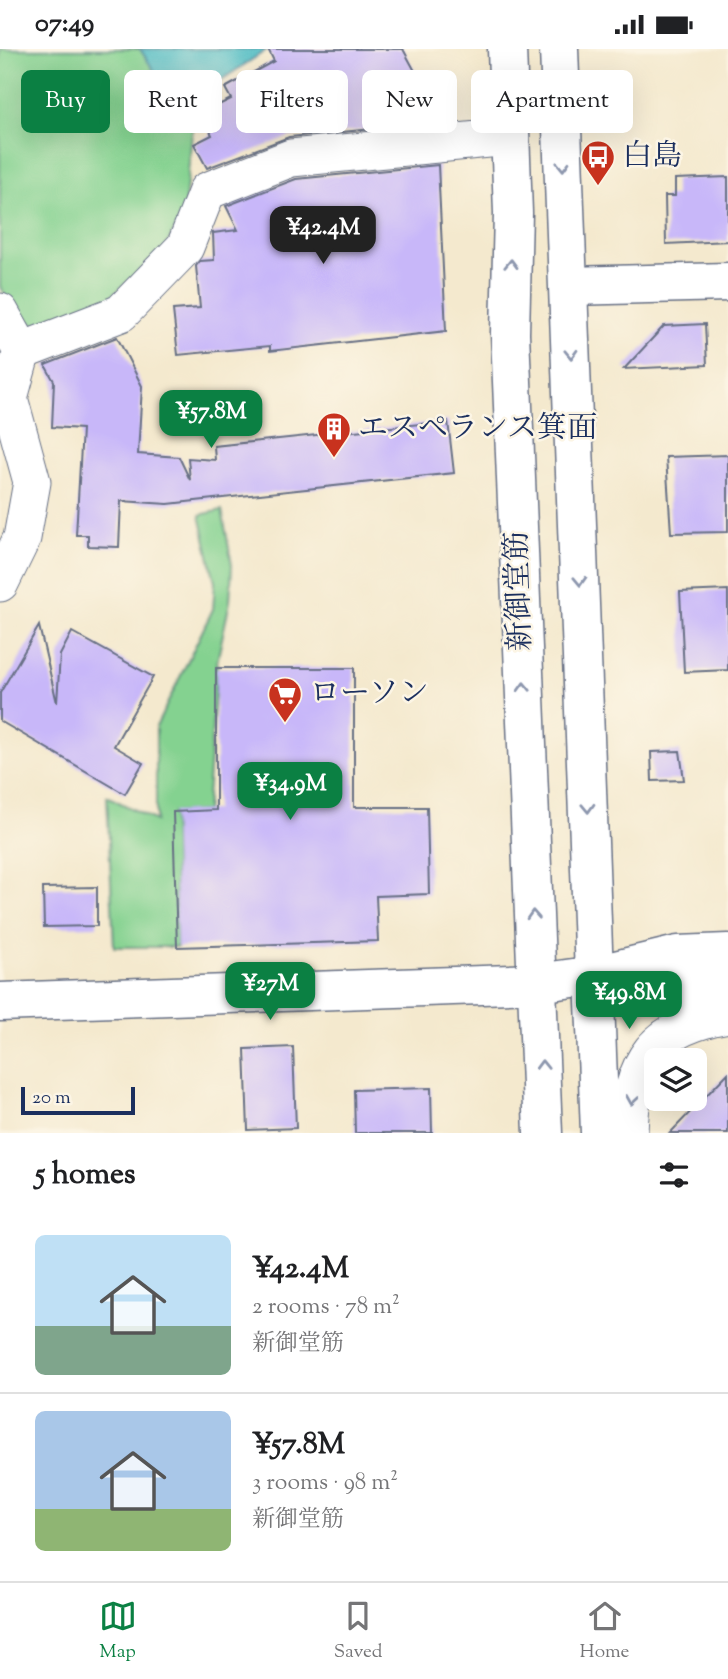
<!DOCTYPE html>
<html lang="en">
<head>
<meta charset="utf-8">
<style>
  :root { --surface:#fff; --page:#f2f2f2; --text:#202124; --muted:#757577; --line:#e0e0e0; --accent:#0b8043 }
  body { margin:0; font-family:"Sorts Mill Goudy","Noto Serif JP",serif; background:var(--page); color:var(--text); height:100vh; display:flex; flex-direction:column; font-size:26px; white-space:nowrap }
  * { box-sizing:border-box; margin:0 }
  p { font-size:23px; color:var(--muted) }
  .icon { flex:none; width:38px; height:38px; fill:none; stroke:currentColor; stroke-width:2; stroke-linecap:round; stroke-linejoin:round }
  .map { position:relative; height:1084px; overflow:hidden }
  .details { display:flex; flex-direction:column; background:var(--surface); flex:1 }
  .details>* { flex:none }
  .banner { position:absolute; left:21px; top:21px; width:686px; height:63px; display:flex; gap:14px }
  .controls { position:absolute; left:644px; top:999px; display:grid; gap:14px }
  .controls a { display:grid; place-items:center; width:63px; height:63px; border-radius:10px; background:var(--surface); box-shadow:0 7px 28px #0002; font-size:35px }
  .scale { position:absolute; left:21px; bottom:18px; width:114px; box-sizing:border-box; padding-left:7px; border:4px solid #1b2f5e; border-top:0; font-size:19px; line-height:24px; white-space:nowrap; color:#1b2f5e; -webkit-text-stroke:5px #fcf5e5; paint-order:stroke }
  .price { position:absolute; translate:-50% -60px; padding:0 16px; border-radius:14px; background:var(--accent); color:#fff; font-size:23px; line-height:46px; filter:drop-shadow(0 2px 4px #0008) }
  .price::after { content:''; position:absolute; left:50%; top:42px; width:21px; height:16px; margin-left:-10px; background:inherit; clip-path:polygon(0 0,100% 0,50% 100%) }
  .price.selected { background:#222; color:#fff }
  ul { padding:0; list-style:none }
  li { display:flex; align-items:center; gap:21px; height:175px; padding:0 35px }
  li+li { border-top:2px solid var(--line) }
  li span { display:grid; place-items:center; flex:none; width:196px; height:140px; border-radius:10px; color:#555 }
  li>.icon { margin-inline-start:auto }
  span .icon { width:84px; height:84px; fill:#fffc; stroke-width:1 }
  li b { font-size:30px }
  h2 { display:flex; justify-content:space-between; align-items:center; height:84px; padding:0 35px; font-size:30px }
  .pill { padding:0 24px; border-radius:10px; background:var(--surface); box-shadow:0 7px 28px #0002; font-size:24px; line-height:63px }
  .pill.selected { background:var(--accent); color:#fff }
  .status { display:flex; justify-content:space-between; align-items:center; height:49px; padding:0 35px; background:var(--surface); direction:ltr }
  .status svg { height:19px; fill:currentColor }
  .tab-bar { display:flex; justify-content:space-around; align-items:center; height:98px; border-top:2px solid var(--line); background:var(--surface); font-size:19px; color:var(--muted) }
  .tab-bar a { display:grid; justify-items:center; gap:4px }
  .tab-bar .selected { color:var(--accent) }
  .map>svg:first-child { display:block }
  .green { fill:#84d290; stroke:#508077; stroke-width:2 }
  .water { fill:#4ebcc4; stroke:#347691; stroke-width:2 }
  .building { fill:#c8b7f9 }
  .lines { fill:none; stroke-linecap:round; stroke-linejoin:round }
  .minor-casing { stroke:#677085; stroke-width:39 }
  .tertiary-casing { stroke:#677085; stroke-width:41 }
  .trunk-casing { stroke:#677085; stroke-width:41 }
  .minor { stroke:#fff; stroke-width:37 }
  .tertiary { stroke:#fff; stroke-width:38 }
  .trunk { stroke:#fff; stroke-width:38 }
  .oneway { stroke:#8d97ae }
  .labels { text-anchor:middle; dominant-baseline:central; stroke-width:5; stroke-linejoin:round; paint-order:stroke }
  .poi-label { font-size:30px; fill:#1b2f5e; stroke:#fcf5e5; text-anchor:start }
  .street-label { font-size:30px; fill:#1b2f5e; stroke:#fcf5e5 }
</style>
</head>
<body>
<div class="status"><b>07:49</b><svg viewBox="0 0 49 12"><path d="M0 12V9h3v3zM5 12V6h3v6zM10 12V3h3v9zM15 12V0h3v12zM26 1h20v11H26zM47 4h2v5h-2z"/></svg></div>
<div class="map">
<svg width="728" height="1084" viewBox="0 0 728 1084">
  <rect width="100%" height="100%" fill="#fcf5e5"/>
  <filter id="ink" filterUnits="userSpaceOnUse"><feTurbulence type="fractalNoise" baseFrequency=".0143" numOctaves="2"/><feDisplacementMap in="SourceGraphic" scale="14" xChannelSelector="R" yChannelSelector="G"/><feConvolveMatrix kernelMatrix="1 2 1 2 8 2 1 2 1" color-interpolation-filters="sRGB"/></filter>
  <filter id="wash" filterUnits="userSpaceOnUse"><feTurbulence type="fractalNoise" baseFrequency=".00686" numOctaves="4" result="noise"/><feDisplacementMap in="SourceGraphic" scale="28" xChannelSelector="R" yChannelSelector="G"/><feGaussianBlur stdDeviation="1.57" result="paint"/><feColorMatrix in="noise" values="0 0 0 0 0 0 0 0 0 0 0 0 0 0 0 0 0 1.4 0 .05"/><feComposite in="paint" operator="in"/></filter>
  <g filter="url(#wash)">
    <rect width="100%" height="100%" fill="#f4e9ce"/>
    <g class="green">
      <polygon points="0,0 140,0 165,38 177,29 199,61 194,65 184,163 165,199 92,265 41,279 21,269 0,238"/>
      <polygon points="222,461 232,516 230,552 217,613 206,762 173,764 177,898 114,898 107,747 156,772 156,678 213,560 215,533 200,466"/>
    </g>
    <polygon class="water" points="140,0 268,0 220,32 199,61 177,30 165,38"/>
    <g id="blocks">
      <g class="building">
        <polygon points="268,0 403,0 441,70 436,74 289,88 207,119 194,95 212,86 202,64 231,50 225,39 274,12"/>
        <polygon points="438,116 446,282 270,302 270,297 178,306 173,261 200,259 196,217 200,212 214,211 213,184 238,181 226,157 296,130"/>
        <polygon points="728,128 728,192 666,195 665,147 675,147 675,130"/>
        <polygon points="705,275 707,316 624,320 664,277"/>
        <polygon points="117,288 142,337 138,405 179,408 190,431 188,409 215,411 214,397 448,372 454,424 168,455 121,452 119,498 88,497 88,486 76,486 82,380 52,378 54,332 45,316"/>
        <polygon points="728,406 728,483 671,484 666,408"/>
        <polygon points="728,541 728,621 684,623 680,543"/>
        <polygon points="39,577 57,654 60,606 72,583 153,628 114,697 143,714 125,745 0,672 0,644"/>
        <polygon points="216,619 354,619 354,758 427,758 429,845 376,847 378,892 177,898 173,763 216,761"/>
        <polygon points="680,702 684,731 652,732 651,703"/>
        <polygon points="97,838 97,877 44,878 43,839"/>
        <polygon points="293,998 296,1079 248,1081 245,1000"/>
        <polygon points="728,1024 728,1084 670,1084"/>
        <polygon points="431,1039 432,1084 355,1084 354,1041"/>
      </g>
    </g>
  </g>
  <g filter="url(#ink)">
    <use href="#blocks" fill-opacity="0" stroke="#677085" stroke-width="2"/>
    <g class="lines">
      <g class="minor-casing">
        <g id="minor">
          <polyline points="0,263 22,302 9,349 32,433 22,489 0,534"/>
          <polyline points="22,302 121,264 185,198 207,142 291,109 510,88"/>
          <path d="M629 1084C631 1011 654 978 728 965"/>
        </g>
      </g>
      <g class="tertiary-casing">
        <g id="tertiary">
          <polyline points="569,237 728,233"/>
          <polyline points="603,929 637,941 728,939"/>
          <polyline points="0,953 537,934 595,926 678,906 728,904"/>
        </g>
      </g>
      <g class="trunk-casing">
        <g id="trunk">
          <polyline points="507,0 513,164 510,284 543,1084"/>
          <polyline points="559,0 600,1084"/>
        </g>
      </g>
      <use href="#minor" class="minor"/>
      <use href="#tertiary" class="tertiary"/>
      <use href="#trunk" class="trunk"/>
    </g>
    <defs><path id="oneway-chevron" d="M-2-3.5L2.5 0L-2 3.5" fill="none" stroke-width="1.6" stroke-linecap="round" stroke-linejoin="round" transform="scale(1.75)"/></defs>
    <g class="oneway">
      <use href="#oneway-chevron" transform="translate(563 117) rotate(88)"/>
      <use href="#oneway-chevron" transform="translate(511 215) rotate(-89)"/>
      <use href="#oneway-chevron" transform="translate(571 305) rotate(88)"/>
      <use href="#oneway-chevron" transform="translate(580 532) rotate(88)"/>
      <use href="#oneway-chevron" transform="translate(524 638) rotate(-92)"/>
      <use href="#oneway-chevron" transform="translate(588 759) rotate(88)"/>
      <use href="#oneway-chevron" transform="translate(533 866) rotate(-93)"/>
      <use href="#oneway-chevron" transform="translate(542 1016) rotate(-91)"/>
      <use href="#oneway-chevron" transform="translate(632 1051) rotate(99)"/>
    </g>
  </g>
  <defs>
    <g id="bus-pin" transform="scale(1.75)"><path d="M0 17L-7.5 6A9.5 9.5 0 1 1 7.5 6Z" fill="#c8321e" stroke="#fcf5e5"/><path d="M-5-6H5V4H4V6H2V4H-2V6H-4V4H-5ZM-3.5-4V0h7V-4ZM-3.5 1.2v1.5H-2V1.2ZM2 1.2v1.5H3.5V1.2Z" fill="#fff"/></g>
    <g id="building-pin" transform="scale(1.75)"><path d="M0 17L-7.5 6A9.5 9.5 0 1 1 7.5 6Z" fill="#c8321e" stroke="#fcf5e5"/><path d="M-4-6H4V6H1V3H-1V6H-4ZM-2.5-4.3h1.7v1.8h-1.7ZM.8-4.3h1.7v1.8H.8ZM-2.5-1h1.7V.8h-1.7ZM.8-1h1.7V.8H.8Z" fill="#fff"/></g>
    <g id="supermarket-pin" transform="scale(1.75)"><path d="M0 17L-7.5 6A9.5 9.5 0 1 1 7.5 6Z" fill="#c8321e" stroke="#fcf5e5"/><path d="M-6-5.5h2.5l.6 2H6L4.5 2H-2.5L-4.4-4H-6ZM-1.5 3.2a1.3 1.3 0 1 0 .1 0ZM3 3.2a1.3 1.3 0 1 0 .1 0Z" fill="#fff"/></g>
  </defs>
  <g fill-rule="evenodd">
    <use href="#bus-pin" x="598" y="108"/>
    <use href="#building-pin" x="334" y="380"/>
    <use href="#supermarket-pin" x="285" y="645"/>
  </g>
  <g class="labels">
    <g class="poi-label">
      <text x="622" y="108">白島</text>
      <text x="358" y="380">エスペランス箕面</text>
      <text x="310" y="645">ローソン</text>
    </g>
    <g class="street-label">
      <text transform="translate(520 542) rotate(-92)">新御堂筋</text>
    </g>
  </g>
</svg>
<div class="controls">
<a><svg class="icon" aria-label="layers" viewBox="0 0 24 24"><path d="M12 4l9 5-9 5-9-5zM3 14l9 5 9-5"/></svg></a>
</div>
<div class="scale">20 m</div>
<b class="price selected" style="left:323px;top:217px">¥42.4M</b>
<b class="price" style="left:211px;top:401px">¥57.8M</b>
<b class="price" style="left:290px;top:773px">¥34.9M</b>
<b class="price" style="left:270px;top:973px">¥27M</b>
<b class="price" style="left:629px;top:982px">¥49.8M</b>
<div class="banner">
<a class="pill selected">Buy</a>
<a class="pill">Rent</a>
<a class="pill">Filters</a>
<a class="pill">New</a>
<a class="pill">Apartment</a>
</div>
</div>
<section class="details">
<h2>5 homes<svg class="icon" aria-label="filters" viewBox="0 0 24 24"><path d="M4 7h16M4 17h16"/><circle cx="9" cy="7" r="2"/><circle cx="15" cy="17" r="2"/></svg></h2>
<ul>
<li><span style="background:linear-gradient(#bfe0f5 65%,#7fa58c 0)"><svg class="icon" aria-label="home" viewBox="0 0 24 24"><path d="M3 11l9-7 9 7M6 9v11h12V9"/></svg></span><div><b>¥42.4M</b><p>2 rooms · 78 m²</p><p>新御堂筋</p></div></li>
<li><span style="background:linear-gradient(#a9c7e8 70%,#8fb573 0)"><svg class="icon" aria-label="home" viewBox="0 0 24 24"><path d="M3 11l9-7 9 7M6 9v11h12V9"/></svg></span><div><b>¥57.8M</b><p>3 rooms · 98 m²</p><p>新御堂筋</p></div></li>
</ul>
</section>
<nav class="tab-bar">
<a class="selected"><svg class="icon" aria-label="map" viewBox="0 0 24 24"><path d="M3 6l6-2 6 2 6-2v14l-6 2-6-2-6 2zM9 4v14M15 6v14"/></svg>Map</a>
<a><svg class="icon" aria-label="saved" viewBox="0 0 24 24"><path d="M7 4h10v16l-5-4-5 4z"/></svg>Saved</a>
<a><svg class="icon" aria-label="home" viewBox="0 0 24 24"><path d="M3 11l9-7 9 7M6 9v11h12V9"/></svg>Home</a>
</nav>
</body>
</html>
